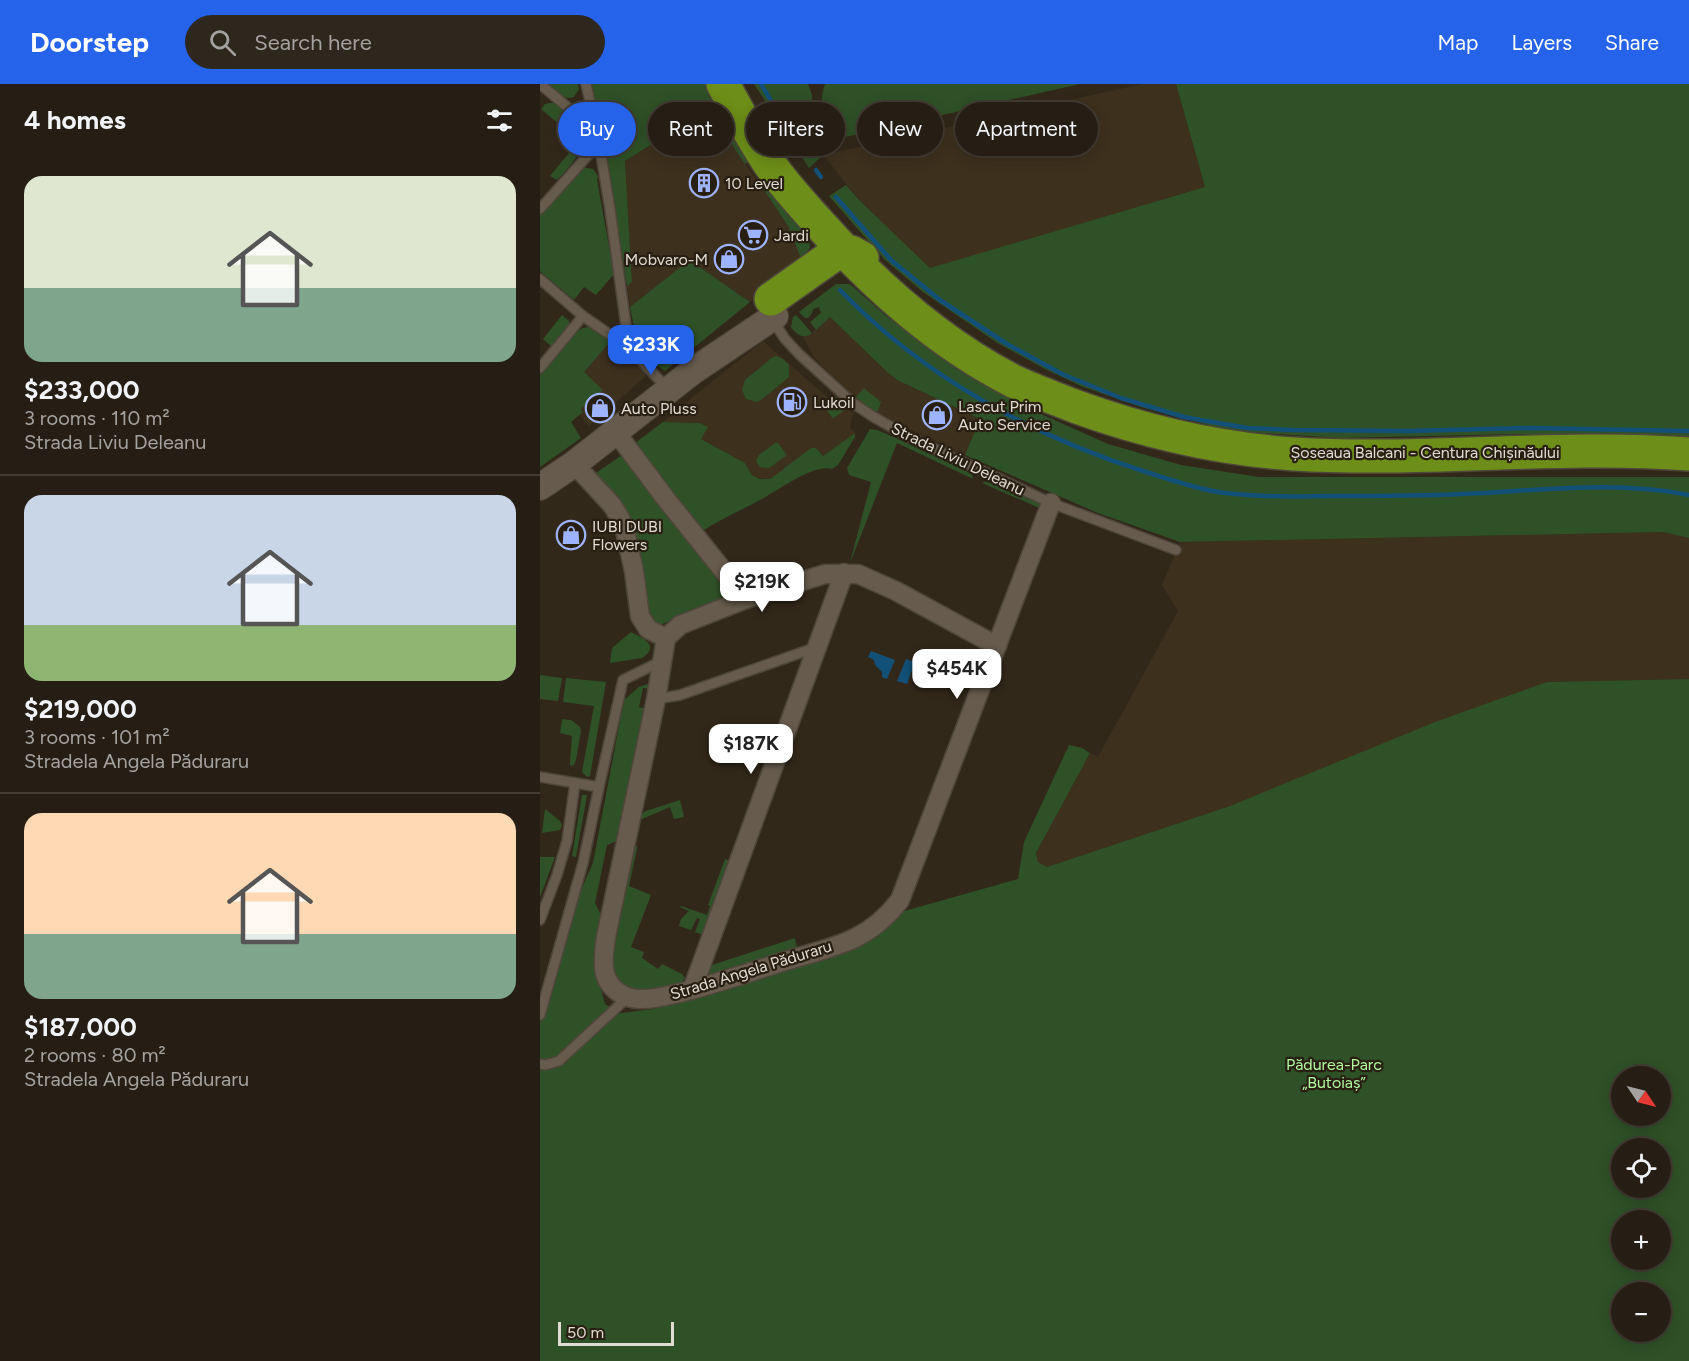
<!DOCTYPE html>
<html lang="en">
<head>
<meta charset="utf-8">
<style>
  :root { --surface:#261e14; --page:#2e271d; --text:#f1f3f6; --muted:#a4a2a0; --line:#423c34; --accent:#2563eb }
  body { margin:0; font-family:Figtree,sans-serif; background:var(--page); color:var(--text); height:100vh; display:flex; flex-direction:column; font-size:22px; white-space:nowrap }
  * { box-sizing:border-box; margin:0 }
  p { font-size:20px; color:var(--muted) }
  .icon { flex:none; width:33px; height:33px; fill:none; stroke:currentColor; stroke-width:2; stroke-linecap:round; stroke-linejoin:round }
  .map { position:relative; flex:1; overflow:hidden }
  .drawer { display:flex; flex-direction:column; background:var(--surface); width:540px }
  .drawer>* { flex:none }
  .hud { position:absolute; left:18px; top:18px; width:570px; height:54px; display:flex; gap:12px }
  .needle { width:39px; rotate:125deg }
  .tools { position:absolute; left:1071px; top:982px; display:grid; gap:12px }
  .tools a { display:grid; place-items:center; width:60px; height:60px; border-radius:50%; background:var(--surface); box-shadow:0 3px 15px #0003,0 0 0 2px var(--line); font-size:30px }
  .scale { position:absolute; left:18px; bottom:15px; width:116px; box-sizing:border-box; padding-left:6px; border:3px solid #e1dbd2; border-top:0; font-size:16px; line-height:21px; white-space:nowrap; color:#e1dbd2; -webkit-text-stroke:4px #281e11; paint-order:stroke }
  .price { position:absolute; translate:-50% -51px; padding:0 14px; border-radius:12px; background:#fff; color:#222; font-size:20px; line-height:39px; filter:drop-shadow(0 2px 3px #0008) }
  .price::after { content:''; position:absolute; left:50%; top:36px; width:18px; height:14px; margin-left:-9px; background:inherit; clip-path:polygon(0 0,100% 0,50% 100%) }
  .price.on { background:var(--accent); color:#fff }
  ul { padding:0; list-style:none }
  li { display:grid; align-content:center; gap:12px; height:318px; padding:0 24px }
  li+li { border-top:2px solid var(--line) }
  li span { display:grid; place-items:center; height:186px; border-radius:18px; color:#555 }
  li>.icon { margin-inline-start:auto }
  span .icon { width:108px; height:108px; fill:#fffc; stroke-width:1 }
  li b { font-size:26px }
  h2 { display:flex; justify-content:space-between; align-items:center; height:72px; padding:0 24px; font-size:26px }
  .chip { padding:0 21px; border-radius:27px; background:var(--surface); box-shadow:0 3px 15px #0003,0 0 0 2px var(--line); font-size:21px; line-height:54px }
  .chip.on { background:var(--accent); color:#fff }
  header { display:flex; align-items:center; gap:36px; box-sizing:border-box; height:84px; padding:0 30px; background:var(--accent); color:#fff }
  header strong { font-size:28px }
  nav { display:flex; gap:33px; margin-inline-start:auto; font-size:21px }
  .search { width:420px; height:54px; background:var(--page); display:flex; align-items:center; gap:15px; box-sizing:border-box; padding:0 21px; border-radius:33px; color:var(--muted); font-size:22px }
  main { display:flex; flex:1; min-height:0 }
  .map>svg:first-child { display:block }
  .built { fill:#3d301d }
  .green { fill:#2f5127; fill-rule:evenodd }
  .water { fill:#135077 }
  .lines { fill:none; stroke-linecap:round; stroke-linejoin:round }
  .stream { stroke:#135077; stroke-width:4.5 }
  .lane-casing { stroke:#4e463a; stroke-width:12 }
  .street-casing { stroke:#4e463a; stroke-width:21 }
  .secondary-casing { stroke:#4e463a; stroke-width:28 }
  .highway-casing { stroke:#4e463a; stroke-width:36 }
  .lane { stroke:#665b4c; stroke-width:9 }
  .street { stroke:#665b4c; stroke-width:18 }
  .secondary { stroke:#665b4c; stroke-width:26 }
  .highway { stroke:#6d8e18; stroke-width:33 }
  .labels { text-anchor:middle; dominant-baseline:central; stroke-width:4.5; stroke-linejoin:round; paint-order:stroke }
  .poi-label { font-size:16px; fill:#e1dbd2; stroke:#281e11; text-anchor:start }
  .street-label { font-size:16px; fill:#e1dbd2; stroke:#281e11 }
  .park-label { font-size:16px; fill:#aff89e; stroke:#281e11 }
</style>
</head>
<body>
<header>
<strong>Doorstep</strong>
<div class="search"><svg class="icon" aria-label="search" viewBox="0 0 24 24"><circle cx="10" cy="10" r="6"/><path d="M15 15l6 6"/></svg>Search here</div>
<nav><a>Map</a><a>Layers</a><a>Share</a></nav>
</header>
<main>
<section class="drawer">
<h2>4 homes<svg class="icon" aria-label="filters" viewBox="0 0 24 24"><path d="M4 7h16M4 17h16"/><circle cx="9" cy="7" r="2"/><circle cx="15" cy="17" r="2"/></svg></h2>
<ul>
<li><span style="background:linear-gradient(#dfe7d0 60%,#7fa58c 0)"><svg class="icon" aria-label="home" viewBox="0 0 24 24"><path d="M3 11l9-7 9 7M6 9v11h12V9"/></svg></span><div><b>$233,000</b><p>3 rooms · 110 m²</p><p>Strada Liviu Deleanu</p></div></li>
<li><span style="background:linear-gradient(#c9d6e8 70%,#8fb573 0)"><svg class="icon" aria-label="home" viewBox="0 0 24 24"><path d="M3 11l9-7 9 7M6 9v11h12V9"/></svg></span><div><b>$219,000</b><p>3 rooms · 101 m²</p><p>Stradela Angela Păduraru</p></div></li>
<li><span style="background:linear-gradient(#ffd9b3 65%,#7fa58c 0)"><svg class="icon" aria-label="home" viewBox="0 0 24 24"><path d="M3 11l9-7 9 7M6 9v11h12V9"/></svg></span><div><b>$187,000</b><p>2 rooms · 80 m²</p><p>Stradela Angela Păduraru</p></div></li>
</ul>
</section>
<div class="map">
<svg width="1149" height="1277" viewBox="0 0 1149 1277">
  <rect width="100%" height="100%" fill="#32281a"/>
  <g class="built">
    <polygon points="602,0 636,0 665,103 390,185 319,116 283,71"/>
    <polygon points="168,25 248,142 262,177 210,218 158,182 152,175 90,223 87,202 92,198 85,77"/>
    <polygon points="290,233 346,287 357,296 441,336 425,371 331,327 282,282 274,273 263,253 268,252"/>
    <polygon points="223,257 287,313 295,312 313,329 310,343 315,349 283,372 276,364 230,395 225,396 212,391 205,379 161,355 167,343 160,339 123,338 150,315"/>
    <polygon points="70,258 103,287 106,292 49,342 40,331 43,328 41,325 44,288"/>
    <polygon points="1123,448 1149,454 1149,595 1007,598 690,722 507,783 497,778 496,769 550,669 558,673 638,527 622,501 640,458"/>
  </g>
  <g class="green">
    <path d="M8 0H38L39 5 34 13C22 17 16 8 8 0Z"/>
    <polygon points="52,0 167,0 187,42 211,76 205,80 168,25 85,77 92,198 87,202 68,78"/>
    <polygon points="214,0 268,0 272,11 274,46 283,71 269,84"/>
    <path d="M285 0H540L287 57C284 39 278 17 285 0Z"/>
    <polygon points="636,0 1149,0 1149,357 979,350 800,354 723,349 684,345 601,323 541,302 503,284 456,258 383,208 344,175 289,112 306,101 319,116 390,184 665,103"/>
    <path d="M10 19H14C23 27 35 35 42 45 53 58 27 86 17 96L10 92 34 63 33 52 1 25 5 20Z"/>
    <polygon points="42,83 53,85 58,92 57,96 74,190 56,211 44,203 34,216 0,187 0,130 37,86"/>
    <polygon points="222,87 267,146 270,163 262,177 248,142 218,97"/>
    <polygon points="152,174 158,182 210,218 125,287 108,275 98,263 90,223"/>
    <polygon points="296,200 310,200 345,231 398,271 457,307 492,326 568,360 641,381 719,393 1149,393 1149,454 1123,448 640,458 558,429 425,371 440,335 357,296 346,287 290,233 276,246 270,238 281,229 279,223 273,225 272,229 268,234 265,234 259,228"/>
    <polygon points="22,231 29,237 29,241 12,263 3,255"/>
    <path d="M256 231 272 249C264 256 257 251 251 243L253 233Z"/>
    <polygon points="49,243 53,245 70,258 44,288 63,306 41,325 43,328 31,338 41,354 0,383 0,291 38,247 43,244"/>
    <polygon points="236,272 243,275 249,281 249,293 221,316 217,318 206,315 202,306 205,296 233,273"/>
    <polygon points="324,304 341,318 338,327 331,327 316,313"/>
    <polygon points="295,312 307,324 293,335 283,321 290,316 288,313"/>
    <path d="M123 338 160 339 168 343 161 355 205 379 212 391 220 395H230L271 364H276L283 372 315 349V353L298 381 292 385C274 379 237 407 220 416 200 427 180 435 161 448L95 359Z"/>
    <polygon points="330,345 337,346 358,355 432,390 433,395 357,359 310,479 331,398 309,391 307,384"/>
    <polygon points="235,359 238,359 247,371 229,384 220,383 216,377 219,371"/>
    <polygon points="85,369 185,503 185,511 183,516 120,541 114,540 110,535 80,417 56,389"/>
    <polygon points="447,397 504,421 504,426 442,399"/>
    <path d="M91 548C103 554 121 562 102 574L70 579 72 564Z"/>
    <polygon points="0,591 22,594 18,617 0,615"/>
    <polygon points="26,594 66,598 50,692 47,693 42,688 54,622 23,618"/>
    <path d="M1149 595V1277H0V916L41 806 53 779 84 616 99 603 113 598 111 605 103 604 99 623 107 625 81 755 67 761 55 819 64 837 55 884 65 920 76 927 74 930 113 925 153 915 361 828 478 795 484 758 529 661 542 664 550 669 496 769 498 778 507 783 690 722 895 638 1007 598ZM1082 993H1120V1032H1082ZM1082 1065H1120V1104H1082ZM1082 1137H1120V1176H1082ZM1082 1209H1120V1248H1082Z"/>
    <polygon points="22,635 31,636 40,643 41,647 36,676 33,682 30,681 30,677 32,652 20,649"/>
    <polygon points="42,711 47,711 36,773 32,772"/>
    <polygon points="140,716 144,733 134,735 130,723 102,735 98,733 106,727"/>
    <polygon points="5,725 20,737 22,741 20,746 2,749"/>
    <polygon points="94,761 97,762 97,765 89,802 111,811 91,863 104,868 102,874 118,885 122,880 142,890 145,894 139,902 103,910 82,901 76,895 73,887 71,870"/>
    <polygon points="0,773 15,773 0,813"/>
    <polygon points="185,775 190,777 163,851 155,848 160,835 157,834 151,846 139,842 141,835 149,827 140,823 141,822 167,831 170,822 168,821"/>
    <polygon points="255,854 257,864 170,893 166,890 167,878 172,881"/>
  </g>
  <g class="water">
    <polygon points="331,567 355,576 347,595 342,593 342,588 335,581 334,576 328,573"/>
    <polygon points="366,575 375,578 367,600 357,597"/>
  </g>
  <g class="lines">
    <g class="stream">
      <polyline points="221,0 262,68"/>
      <polyline points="276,86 281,93"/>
      <polyline points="296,113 351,176 400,216 467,260 522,290 581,314 644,333 707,344 752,346 869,347 991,344 1149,347"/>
      <path d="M300 206C384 293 492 352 606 388 632 396 659 406 685 409 720 413 755 413 790 412 834 412 878 412 922 410 998 407 1074 396 1149 411"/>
    </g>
    <g class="lane-casing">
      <g id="lane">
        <polyline points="0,0 57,48"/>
        <polyline points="46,0 59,59 70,125 89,264 127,304"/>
        <polyline points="0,125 59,59"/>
        <polyline points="0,195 43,232 89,264"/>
        <polyline points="233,237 245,255 260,271 313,319 332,332 369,353 511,419 636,466"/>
        <polyline points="0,284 43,232"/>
        <polyline points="116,615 140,611 277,563"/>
        <polyline points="0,693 59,703"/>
        <polyline points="0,836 17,791 27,757 35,699"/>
        <polyline points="0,931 43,779 59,703 83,596 122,577"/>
        <polyline points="0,980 5,981 19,977 88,913"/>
      </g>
    </g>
    <g class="street-casing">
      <g id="street">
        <polyline points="75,347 126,415 206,515 285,490 318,490 356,507 457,562"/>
        <polyline points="34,380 72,421 80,434 85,446 94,487 100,532 108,545 126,554"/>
        <path d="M206 515 140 541 126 554 116 615 66 853C63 875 59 897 81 910 87 913 93 915 99 915 112 916 126 912 139 909 172 901 204 890 236 880 260 872 293 865 315 854 333 845 348 832 360 816L511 419"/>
        <polyline points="152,906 304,489"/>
      </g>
    </g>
    <g class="secondary-casing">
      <polyline id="secondary" points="0,403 34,380 153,287 235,232"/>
    </g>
    <g class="highway-casing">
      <g id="highway">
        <path d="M183 0C198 28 213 56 231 82 245 102 261 119 277 137 334 201 398 259 475 298 495 307 516 315 537 323 606 348 680 365 754 370 886 378 1018 360 1149 370"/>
        <polyline points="231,215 292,172 304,167 311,168 322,174"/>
      </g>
    </g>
    <use href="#lane" class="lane"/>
    <use href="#street" class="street"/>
    <use href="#secondary" class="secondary"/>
    <use href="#highway" class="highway"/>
  </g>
  <defs>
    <g id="building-ring" transform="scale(1.5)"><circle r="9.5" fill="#281e11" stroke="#9db4fd" stroke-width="1.5"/><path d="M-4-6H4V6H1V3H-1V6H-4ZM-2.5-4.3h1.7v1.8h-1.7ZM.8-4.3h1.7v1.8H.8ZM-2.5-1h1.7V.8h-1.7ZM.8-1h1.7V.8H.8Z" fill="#9db4fd"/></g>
    <g id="supermarket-ring" transform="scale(1.5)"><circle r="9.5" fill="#281e11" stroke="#9db4fd" stroke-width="1.5"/><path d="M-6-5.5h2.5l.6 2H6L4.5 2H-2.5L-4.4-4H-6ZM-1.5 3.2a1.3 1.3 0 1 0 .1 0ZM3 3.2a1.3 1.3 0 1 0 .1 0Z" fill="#9db4fd"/></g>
    <g id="shop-ring" transform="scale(1.5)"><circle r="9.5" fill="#281e11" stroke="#9db4fd" stroke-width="1.5"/><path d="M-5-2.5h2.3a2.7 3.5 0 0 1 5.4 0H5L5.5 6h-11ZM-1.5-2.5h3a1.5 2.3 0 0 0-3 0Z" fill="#9db4fd"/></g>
    <g id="fuel-ring" transform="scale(1.5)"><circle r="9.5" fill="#281e11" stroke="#9db4fd" stroke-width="1.5"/><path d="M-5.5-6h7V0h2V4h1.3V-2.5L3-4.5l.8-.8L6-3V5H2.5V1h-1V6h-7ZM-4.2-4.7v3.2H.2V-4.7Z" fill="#9db4fd"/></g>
  </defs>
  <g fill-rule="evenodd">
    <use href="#building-ring" x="164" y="99"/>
    <use href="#supermarket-ring" x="213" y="151"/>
    <use href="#shop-ring" x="189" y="175"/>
    <use href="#fuel-ring" x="252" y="318"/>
    <use href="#shop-ring" x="60" y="324"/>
    <use href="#shop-ring" x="397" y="331"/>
    <use href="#shop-ring" x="31" y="451"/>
  </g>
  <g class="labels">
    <g class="poi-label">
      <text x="185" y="99">10 Level</text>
      <text x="234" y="151">Jardi</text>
      <text x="168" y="175" text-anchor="end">Mobvaro-M</text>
      <text x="273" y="318">Lukoil</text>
      <text x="418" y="322">Lascut Prim<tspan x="418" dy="18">Auto Service</tspan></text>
      <text x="81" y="324">Auto Pluss</text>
      <text x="52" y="442">IUBI DUBI<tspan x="52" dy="18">Flowers</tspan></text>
    </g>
    <g class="street-label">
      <text x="885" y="368">Șoseaua Balcani - Centura Chișinăului</text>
      <text transform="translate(418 375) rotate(26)">Strada Liviu Deleanu</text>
      <text transform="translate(211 886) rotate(-17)">Strada Angela Păduraru</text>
    </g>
    <g class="park-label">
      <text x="794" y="980">Pădurea-Parc<tspan x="794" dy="18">„Butoiaș”</tspan></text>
    </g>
  </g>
</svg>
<div class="tools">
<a><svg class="needle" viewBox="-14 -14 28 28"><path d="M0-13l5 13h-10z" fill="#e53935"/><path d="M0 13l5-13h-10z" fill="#a4a2a0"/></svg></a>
<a><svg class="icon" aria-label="locate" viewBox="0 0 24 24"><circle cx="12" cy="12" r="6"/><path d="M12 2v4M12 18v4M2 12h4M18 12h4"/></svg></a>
<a>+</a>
<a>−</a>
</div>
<div class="scale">50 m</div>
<b class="price on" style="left:111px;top:292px">$233K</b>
<b class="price" style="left:222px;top:529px">$219K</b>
<b class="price" style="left:417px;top:616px">$454K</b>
<b class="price" style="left:211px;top:691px">$187K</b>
<div class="hud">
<a class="chip on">Buy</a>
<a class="chip">Rent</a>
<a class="chip">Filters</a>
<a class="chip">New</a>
<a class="chip">Apartment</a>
</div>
</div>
</main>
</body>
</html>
